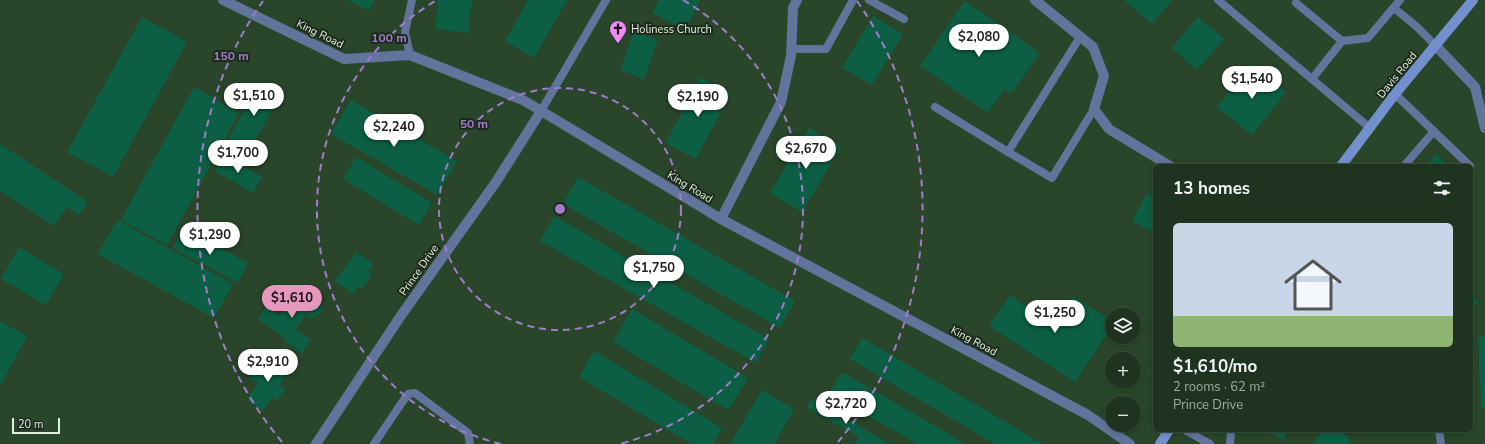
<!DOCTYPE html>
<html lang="en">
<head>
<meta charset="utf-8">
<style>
  :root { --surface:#1f3420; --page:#273c29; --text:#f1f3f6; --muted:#a1aaa5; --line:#3c4f3e; --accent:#e797bd }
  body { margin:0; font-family:"Nunito Sans",sans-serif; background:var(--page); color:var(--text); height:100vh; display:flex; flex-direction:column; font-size:15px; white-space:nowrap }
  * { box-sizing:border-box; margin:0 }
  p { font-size:13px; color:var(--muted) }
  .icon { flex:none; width:22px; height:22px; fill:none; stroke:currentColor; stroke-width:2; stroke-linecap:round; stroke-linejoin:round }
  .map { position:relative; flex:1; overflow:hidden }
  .panel { position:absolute; left:1153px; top:164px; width:320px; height:268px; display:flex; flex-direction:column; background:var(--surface); border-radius:6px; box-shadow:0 2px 6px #0003,0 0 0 1px var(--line) }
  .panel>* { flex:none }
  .controls { position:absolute; left:1105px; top:308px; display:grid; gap:8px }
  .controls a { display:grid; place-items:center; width:36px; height:36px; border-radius:50%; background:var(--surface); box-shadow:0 2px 6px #0003,0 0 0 1px var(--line); font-size:20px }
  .scale { position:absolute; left:12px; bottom:10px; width:48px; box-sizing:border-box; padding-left:4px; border:2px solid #e0f1df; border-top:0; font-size:11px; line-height:14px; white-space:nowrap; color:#e0f1df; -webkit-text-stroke:3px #1c291c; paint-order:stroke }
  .price { position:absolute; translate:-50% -34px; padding:0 9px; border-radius:14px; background:#fff; color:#222; font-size:13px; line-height:26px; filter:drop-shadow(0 1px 2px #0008) }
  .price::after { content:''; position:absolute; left:50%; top:24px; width:12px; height:9px; margin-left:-6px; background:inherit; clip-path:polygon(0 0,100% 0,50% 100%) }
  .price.current { background:var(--accent); color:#111 }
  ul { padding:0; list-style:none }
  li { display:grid; align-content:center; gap:8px; height:212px; padding:0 20px }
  li span { display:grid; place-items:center; height:124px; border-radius:6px; color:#555 }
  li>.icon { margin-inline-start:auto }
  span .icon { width:72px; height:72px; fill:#fffc; stroke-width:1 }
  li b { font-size:17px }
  h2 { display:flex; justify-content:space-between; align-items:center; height:48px; padding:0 20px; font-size:17px }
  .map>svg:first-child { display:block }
  .building { fill:#0c5f44 }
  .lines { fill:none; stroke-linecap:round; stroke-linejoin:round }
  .service { stroke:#61749b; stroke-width:8 }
  .minor { stroke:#61749b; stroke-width:10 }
  .secondary { stroke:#7390ce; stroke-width:10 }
  .ring { fill:none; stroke:#a37bcc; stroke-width:2; stroke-dasharray:7 5 }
  .labels { text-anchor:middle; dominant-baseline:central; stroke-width:4; stroke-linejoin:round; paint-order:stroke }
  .poi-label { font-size:11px; fill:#e0f1df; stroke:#1c291c; text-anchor:start }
  .street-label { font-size:11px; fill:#e0f1df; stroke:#1c291c }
  .centre { fill:#a37bcc; stroke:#1c291c; stroke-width:2 }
  .ring-label { font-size:12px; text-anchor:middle; font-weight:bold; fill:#a37bcc; stroke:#1c291c; stroke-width:4; stroke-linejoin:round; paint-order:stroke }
</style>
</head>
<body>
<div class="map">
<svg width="1485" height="444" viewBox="0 0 1485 444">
  <rect width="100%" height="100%" fill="#29462a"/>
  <g class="building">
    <polygon points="347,0 374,0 369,11"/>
    <polygon points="438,0 472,0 468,33 435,29"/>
    <polygon points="528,0 567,0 534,58 505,41"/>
    <polygon points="659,0 700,0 685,30 652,13"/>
    <polygon points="1124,0 1172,0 1152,24"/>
    <polygon points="965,1 1040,53 1011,94 1004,89 988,113 920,66"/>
    <polygon points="873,16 903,34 872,85 842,68"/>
    <polygon points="142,17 187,42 113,177 67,152"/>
    <polygon points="1198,17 1224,39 1197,70 1172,48"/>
    <polygon points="634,31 658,40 644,79 620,70"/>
    <polygon points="1252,64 1286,92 1252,135 1217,107"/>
    <polygon points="700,77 731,93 696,159 666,143"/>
    <polygon points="260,83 281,95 248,152 228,140"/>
    <polygon points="194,87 239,113 167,245 121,220"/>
    <polygon points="351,100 457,161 437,195 331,134"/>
    <polygon points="809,128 841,147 802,212 770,193"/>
    <polygon points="0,144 88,202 79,215 67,207 54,226 0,191"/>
    <polygon points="1436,154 1449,166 1426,166"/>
    <polygon points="224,155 262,177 253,193 215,171"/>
    <polygon points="356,157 432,203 419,225 343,179"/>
    <polygon points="578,177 795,301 780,328 563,204"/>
    <polygon points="1147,193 1155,198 1155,233 1132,221"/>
    <polygon points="554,216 769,339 756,363 540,241"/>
    <polygon points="117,220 233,284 214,318 98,254"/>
    <polygon points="183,228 248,263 238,283 173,248"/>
    <polygon points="19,247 64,274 46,305 1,279"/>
    <polygon points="356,252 373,264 368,272 372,275 362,289 358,286 353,294 335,281"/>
    <polygon points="296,289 324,307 318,316 316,314 312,319 306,314 296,330 311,340 302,353 286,342 287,340 258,319 266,306 280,315"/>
    <polygon points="1471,293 1479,302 1471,309"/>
    <polygon points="1010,295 1054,325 1073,296 1112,321 1112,326 1075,382 989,326"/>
    <polygon points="632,309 748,378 728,410 613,342"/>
    <polygon points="0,321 27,336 0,386"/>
    <polygon points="1485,336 1485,408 1481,408 1478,337"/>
    <polygon points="862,338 1043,444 995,444 850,359"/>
    <polygon points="594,351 722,428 713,444 692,444 579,377"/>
    <polygon points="271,355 290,368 279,385 285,389 277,401 272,397 263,411 247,400 258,383 253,380 252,381 250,379 258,367 266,373 268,369 264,365"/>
    <polygon points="842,372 966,444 917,444 829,393"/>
    <polygon points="762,390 794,409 774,444 730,444"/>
    <polygon points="812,399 890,444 854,444 859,437 806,407"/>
    <polygon points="1265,430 1289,430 1283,440"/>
    <polygon points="1323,430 1340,430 1351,440 1348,444 1312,444"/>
  </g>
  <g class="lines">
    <g class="service">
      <polyline points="869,0 904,19"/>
      <polyline points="1218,0 1370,128"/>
      <polyline points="1296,3 1342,41 1312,79"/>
      <polyline points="1394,8 1416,26 1436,46"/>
      <polyline points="1342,41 1368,38 1400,0"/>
      <polyline points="792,49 826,49 853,0"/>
      <polyline points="410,55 405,32 412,0"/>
      <polyline points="1395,94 1470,166"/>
      <polyline points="935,107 1008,152 1080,37"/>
      <polyline points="541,111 606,0"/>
      <polyline points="1008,152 1052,178 1094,109"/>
      <polyline points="1404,166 1434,131"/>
      <polyline points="1185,430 1210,444"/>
      <polyline points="1439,430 1441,444"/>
      <polyline points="374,444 403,401 408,394 415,393 468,433 470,444"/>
      <polyline points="1230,444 1231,430"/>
    </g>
    <g class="minor">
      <polyline points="223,0 344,59 410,55 523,100 721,219 1088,415 1130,444"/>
      <polyline points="1035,0 1093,47 1104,76 1094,109 1109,129 1170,166"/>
      <polyline points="1436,46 1475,87 1485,128"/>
      <polyline points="721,219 781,102 791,56 793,8 797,0"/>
      <polyline points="316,444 400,317 496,182 541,111"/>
    </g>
    <g class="secondary">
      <polyline points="1341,166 1395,94 1473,0"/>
      <polyline points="1160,444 1169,430"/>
    </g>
  </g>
  <g class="ring">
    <circle cx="560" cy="209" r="121"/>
    <path d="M501 444A242 242 0 0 1 437 0M683 0A242 242 0 0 1 619 444"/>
    <path d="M282 442A363 363 0 0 1 263 1M857 1A363 363 0 0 1 838 442"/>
  </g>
  <defs>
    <g id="church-pin" transform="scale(0.9)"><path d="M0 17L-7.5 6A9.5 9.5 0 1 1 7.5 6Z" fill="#ef8bf7" stroke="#1c291c"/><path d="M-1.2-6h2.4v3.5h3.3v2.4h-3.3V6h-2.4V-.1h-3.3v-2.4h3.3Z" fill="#111"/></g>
  </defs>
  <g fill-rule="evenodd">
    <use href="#church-pin" x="618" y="29"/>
  </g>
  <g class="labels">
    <g class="poi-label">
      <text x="631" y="29">Holiness Church</text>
    </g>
    <g class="street-label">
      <text transform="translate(320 34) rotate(26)">King Road</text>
      <text transform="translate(1397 75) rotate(-51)">Davis Road</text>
      <text transform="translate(690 187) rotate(31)">King Road</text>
      <text transform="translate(419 270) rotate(-55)">Prince Drive</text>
      <text transform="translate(974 341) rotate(28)">King Road</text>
    </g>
  </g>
  <circle cx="560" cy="209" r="6" class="centre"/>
  <g class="ring-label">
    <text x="389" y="42">100 m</text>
    <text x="231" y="60">150 m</text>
    <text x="474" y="128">50 m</text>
  </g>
</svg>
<div class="controls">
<a><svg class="icon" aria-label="layers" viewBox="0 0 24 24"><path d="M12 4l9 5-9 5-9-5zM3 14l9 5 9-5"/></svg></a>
<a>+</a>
<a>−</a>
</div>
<div class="scale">20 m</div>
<b class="price" style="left:979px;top:58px">$2,080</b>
<b class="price" style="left:1252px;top:100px">$1,540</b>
<b class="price" style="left:254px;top:117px">$1,510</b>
<b class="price" style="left:698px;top:118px">$2,190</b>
<b class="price" style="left:394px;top:148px">$2,240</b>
<b class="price" style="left:806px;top:170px">$2,670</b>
<b class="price" style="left:238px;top:174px">$1,700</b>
<b class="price" style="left:210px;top:256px">$1,290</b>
<b class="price" style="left:654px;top:289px">$1,750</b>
<b class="price current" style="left:292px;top:319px">$1,610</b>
<b class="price" style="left:1055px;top:334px">$1,250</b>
<b class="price" style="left:268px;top:383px">$2,910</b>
<b class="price" style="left:846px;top:425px">$2,720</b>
<section class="panel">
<h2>13 homes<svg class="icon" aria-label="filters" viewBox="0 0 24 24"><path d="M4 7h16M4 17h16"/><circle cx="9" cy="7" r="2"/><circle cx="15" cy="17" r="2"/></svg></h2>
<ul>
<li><span style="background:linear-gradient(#c9d6e8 75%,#8fb573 0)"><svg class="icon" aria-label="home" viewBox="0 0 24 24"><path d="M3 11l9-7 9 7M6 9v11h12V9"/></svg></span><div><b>$1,610/mo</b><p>2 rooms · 62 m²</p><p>Prince Drive</p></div></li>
</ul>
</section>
</div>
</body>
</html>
